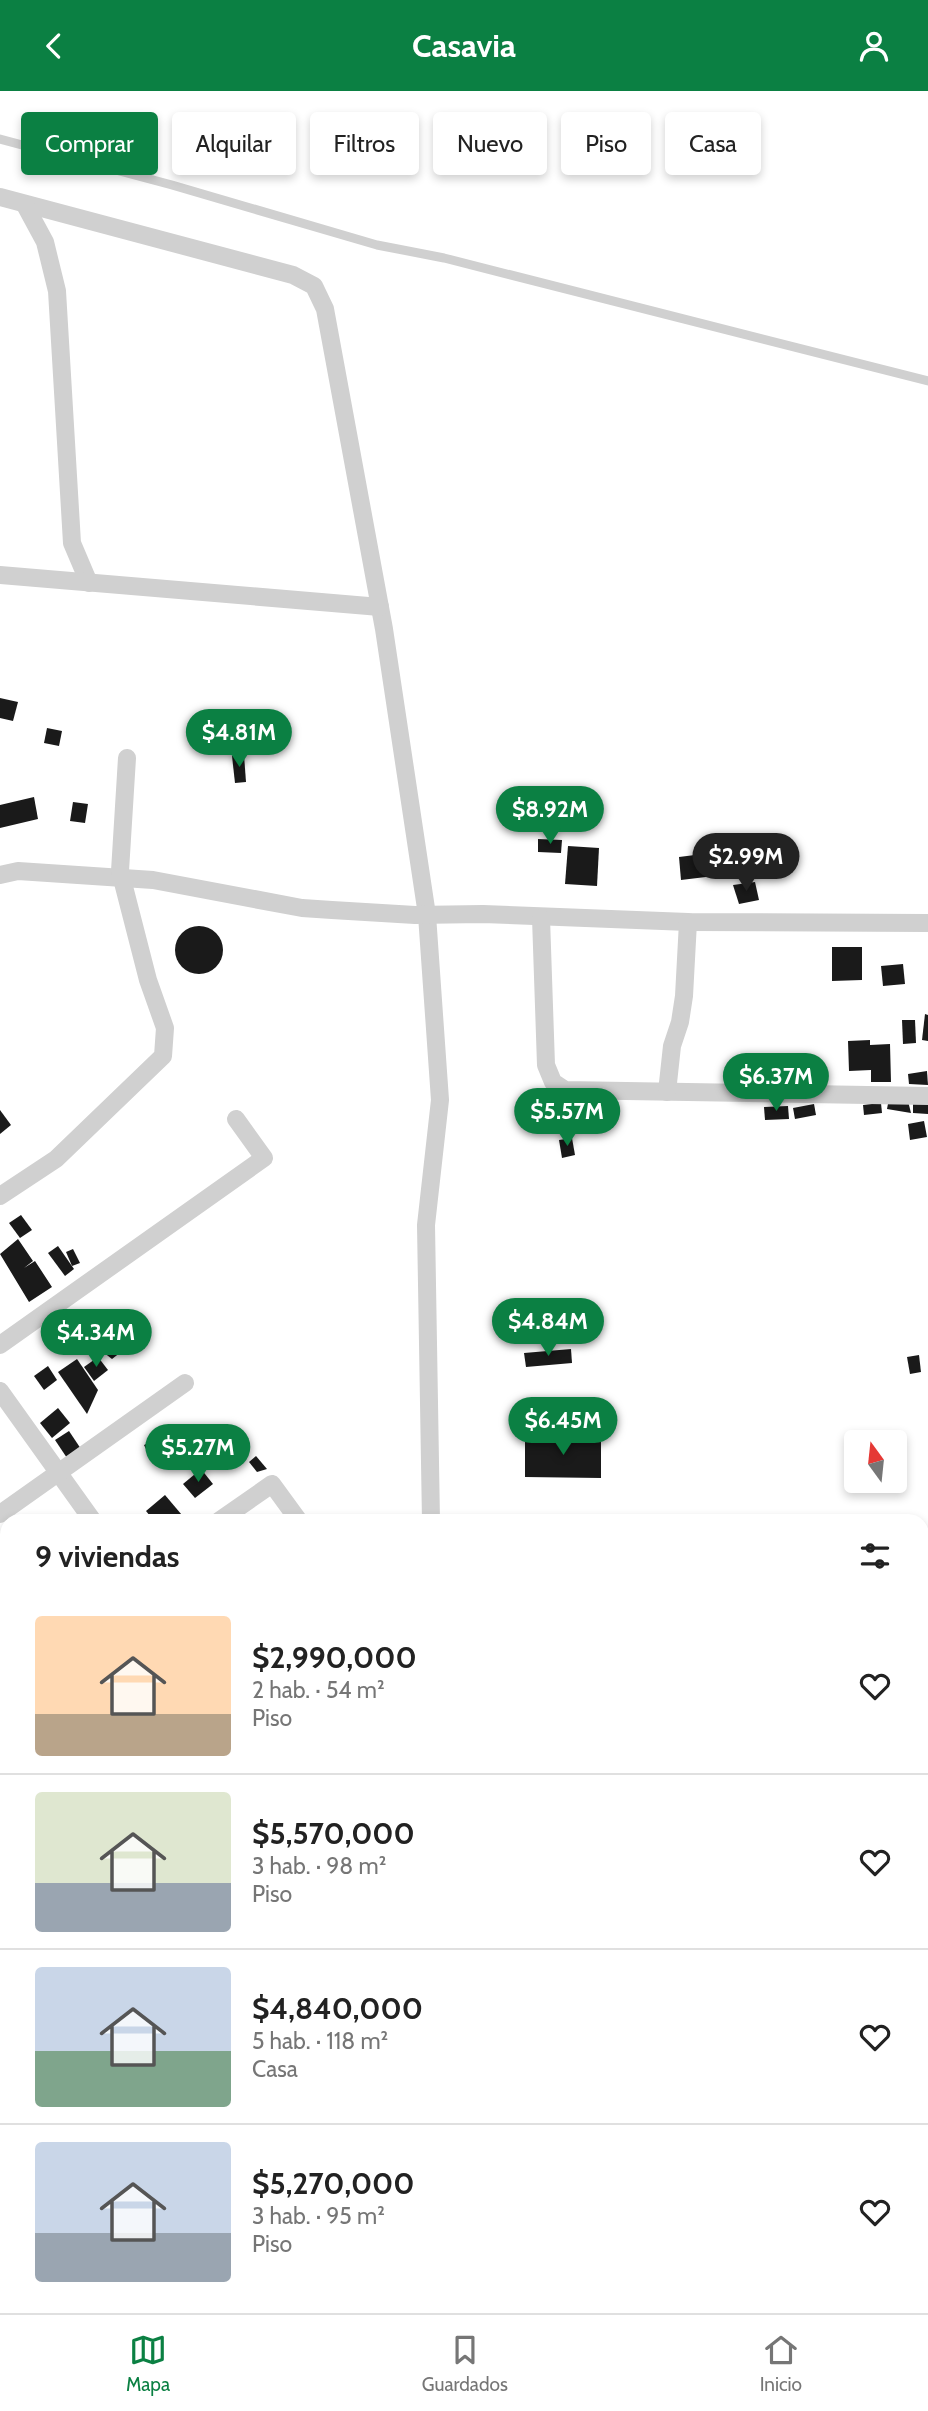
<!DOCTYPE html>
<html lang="es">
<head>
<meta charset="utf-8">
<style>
  :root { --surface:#fff; --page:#f2f2f2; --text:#222; --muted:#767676; --line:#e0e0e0; --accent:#0b8043 }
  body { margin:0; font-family:Cabin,sans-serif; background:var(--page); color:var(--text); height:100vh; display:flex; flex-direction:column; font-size:26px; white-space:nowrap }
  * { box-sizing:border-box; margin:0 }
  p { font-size:23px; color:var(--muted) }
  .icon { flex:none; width:38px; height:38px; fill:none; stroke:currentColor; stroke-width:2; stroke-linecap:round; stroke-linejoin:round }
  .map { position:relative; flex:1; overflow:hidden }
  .sheet { position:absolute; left:0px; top:1423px; width:929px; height:800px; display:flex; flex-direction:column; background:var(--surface); border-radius:21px 21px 0 0; box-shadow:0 4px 10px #0003 }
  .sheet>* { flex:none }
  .top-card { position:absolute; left:21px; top:21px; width:887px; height:63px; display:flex; gap:14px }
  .needle { width:46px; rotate:345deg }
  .fabs { position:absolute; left:844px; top:1339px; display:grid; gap:14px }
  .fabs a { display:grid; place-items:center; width:63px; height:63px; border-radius:7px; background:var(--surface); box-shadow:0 4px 10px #0003; font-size:35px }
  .price { position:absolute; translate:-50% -60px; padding:0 16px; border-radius:24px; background:var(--accent); color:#fff; font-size:23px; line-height:46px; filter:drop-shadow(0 2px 4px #0008) }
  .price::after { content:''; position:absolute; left:50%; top:42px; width:21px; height:16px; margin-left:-10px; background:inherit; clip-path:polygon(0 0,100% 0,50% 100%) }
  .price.active { background:#222; color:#fff }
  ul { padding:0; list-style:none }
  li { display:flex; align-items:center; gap:21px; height:175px; padding:0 35px }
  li+li { border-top:2px solid var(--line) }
  li span { display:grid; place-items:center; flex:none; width:196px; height:140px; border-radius:7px; color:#555 }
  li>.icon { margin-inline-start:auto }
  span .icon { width:84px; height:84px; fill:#fffc; stroke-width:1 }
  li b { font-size:30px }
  h2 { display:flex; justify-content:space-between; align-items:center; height:84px; padding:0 35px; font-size:30px }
  .chip { padding:0 24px; border-radius:7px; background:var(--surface); box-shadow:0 4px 10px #0003; font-size:24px; line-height:63px }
  .chip.active { background:var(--accent); color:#fff }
  header { display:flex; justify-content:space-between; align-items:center; height:91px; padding:0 35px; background:var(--accent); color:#fff; font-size:32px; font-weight:700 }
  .tab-bar { display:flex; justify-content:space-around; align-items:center; height:98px; border-top:2px solid var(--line); background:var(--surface); font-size:19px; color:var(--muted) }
  .tab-bar a { display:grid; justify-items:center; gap:4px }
  .tab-bar .active { color:var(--accent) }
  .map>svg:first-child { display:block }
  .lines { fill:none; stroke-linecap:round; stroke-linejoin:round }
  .stream { stroke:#cfe2ee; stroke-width:5 }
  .building { fill:#1a1a1a }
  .lane { stroke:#d0d0d0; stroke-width:9 }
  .street { stroke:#d0d0d0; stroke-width:18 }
</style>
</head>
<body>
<header><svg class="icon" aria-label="back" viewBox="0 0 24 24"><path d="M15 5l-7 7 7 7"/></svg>Casavia<svg class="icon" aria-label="person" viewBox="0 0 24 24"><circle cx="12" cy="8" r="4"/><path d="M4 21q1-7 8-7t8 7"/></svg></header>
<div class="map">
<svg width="928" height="2222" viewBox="0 0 928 2222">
  <rect width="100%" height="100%" fill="#fff"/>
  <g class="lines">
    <polyline class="stream" points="818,2222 818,2216"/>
  </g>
  <g class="building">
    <polygon points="0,607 18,611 13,630 0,627"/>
    <polygon points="47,637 62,640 59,655 44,652"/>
    <polygon points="244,664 246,691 235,692 232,665"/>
    <polygon points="34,706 38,728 0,737 0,714"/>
    <polygon points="73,711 88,713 85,732 70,730"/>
    <polygon points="538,748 562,749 561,762 538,761"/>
    <polygon points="568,755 599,757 597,795 565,793"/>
    <polygon points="711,762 714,785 681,789 679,766"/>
    <polygon points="755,791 759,809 739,813 733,794"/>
    <circle cx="199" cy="859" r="24"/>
    <polygon points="832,856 862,856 862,889 832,890"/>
    <polygon points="903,873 905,893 883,895 881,875"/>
    <polygon points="925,923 928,924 928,950 922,949"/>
    <polygon points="902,929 915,929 916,952 903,953"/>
    <polygon points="870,949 870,954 890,953 891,991 871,991 871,979 849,980 848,950"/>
    <polygon points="927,980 928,994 909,993 908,983"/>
    <polygon points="889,1007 908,1010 911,1022 887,1018"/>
    <polygon points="913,1011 928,1012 928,1023 913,1022"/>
    <polygon points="881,1012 882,1022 864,1024 863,1014"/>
    <polygon points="814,1013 816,1024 795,1028 793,1017"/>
    <polygon points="788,1015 789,1028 765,1029 764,1016"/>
    <polygon points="0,1019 11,1034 0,1043"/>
    <polygon points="924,1030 927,1046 910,1049 908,1033"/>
    <polygon points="572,1047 575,1064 562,1067 559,1049"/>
    <polygon points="21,1124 32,1139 20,1147 9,1132"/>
    <polygon points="18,1148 33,1170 24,1177 35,1170 52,1196 29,1211 0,1163"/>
    <polygon points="58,1155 74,1178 65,1185 48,1162"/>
    <polygon points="73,1158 80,1172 72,1175 66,1161"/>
    <polygon points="112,1249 121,1261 112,1268 99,1258"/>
    <polygon points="571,1258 572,1272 526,1276 524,1262"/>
    <polygon points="919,1264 921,1281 910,1283 907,1266"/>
    <polygon points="98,1266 108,1279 94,1290 84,1276"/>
    <polygon points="77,1268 98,1299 87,1323 58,1281"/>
    <polygon points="48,1275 57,1289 44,1299 34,1285"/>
    <polygon points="58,1317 70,1332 52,1347 40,1332"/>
    <polygon points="69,1340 81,1358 67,1367 55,1349"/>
    <polygon points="174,1340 181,1354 184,1353 190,1366 175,1373 168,1360 151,1368 144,1354"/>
    <polygon points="525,1345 601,1346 601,1387 525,1386"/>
    <polygon points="256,1365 267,1378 257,1381 249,1371"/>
    <polygon points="201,1378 213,1393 195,1407 183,1393"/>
    <polygon points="165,1404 187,1430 154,1430 146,1420"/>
  </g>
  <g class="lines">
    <polyline class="lane" points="0,48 172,94 377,154 444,167 928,290"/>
    <g class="street">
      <polyline points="0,106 293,184 314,195 325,218 384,538 427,824 440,1009 426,1134 431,1430"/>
      <polyline points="25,114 45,151 57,200 72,452 89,492"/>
      <polyline points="0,484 380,516"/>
      <polyline points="0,784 18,780 153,789 302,817 332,819 415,824 483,823 688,831 928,832"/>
      <polyline points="541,827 546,974 553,991 565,999 928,1005"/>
      <polyline points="667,1001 672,955 680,931 684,905 688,831"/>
      <polyline points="0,1105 56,1068 163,965 165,937 148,889 120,780 127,667"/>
      <polyline points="0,1254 264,1067 236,1028"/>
      <polyline points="0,1300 93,1430"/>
      <polyline points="0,1423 185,1292"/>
      <polyline points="219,1430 272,1393 299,1430"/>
      <polyline points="922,1473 928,1473"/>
      <polyline points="0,1583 7,1578"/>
      <polyline points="0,1748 7,1743"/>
      <polyline points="922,1754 928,1754"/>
      <polyline points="0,1770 7,1781"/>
      <polyline points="0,1903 7,1898"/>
      <polyline points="922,2032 928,2032"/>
      <polyline points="0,2067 7,2063"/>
      <polyline points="94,2216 97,2222"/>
      <polyline points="768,2216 770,2222"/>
      <polyline points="0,2219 7,2214"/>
      <polyline points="474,2222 484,2216"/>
      <polyline points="701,2222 710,2216"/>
      <polyline points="808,2222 808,2216"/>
    </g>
  </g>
</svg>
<div class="fabs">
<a><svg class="needle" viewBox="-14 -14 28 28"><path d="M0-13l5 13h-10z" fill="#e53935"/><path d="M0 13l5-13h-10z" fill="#767676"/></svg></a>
</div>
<b class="price" style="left:239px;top:678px">$4.81M</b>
<b class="price" style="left:550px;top:755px">$8.92M</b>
<b class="price active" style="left:746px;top:802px">$2.99M</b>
<b class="price" style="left:776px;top:1022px">$6.37M</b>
<b class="price" style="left:567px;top:1057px">$5.57M</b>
<b class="price" style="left:548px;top:1267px">$4.84M</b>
<b class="price" style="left:96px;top:1278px">$4.34M</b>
<b class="price" style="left:563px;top:1366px">$6.45M</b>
<b class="price" style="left:198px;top:1393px">$5.27M</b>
<div class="top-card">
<a class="chip active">Comprar</a>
<a class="chip">Alquilar</a>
<a class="chip">Filtros</a>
<a class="chip">Nuevo</a>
<a class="chip">Piso</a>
<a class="chip">Casa</a>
</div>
<section class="sheet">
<h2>9 viviendas<svg class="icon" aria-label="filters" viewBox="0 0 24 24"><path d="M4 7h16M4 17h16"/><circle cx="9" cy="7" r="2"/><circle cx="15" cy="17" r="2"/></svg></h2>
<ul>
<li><span style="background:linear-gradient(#ffd9b3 70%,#b9a48a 0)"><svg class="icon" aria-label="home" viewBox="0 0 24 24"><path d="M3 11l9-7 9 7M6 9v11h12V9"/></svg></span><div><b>$2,990,000</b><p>2 hab. · 54 m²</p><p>Piso</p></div><svg class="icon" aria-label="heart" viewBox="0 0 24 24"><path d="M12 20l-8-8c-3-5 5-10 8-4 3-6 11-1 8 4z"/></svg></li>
<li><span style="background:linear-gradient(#dfe7d0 65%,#9aa5b1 0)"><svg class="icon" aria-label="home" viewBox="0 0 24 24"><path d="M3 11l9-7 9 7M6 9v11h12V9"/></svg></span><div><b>$5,570,000</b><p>3 hab. · 98 m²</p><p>Piso</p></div><svg class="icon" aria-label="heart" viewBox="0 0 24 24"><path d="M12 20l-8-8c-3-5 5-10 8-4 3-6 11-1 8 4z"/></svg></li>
<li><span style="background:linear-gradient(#c9d6e8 60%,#7fa58c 0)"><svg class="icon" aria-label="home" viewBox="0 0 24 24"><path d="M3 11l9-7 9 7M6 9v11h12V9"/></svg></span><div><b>$4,840,000</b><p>5 hab. · 118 m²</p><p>Casa</p></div><svg class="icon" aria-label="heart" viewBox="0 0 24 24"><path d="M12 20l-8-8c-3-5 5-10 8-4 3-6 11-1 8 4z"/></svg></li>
<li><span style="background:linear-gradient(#c9d6e8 65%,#9aa5b1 0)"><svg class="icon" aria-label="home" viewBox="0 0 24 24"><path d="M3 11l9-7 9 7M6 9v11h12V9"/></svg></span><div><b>$5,270,000</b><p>3 hab. · 95 m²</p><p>Piso</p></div><svg class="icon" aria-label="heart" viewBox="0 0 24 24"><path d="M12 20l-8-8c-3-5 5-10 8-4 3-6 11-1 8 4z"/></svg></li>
</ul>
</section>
</div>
<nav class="tab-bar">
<a class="active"><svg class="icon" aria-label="map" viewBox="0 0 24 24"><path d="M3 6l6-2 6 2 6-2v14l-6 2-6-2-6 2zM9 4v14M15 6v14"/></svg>Mapa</a>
<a><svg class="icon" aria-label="saved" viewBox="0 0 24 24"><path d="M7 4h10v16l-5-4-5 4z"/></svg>Guardados</a>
<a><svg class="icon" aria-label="home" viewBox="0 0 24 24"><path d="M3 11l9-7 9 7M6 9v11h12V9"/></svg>Inicio</a>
</nav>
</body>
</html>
